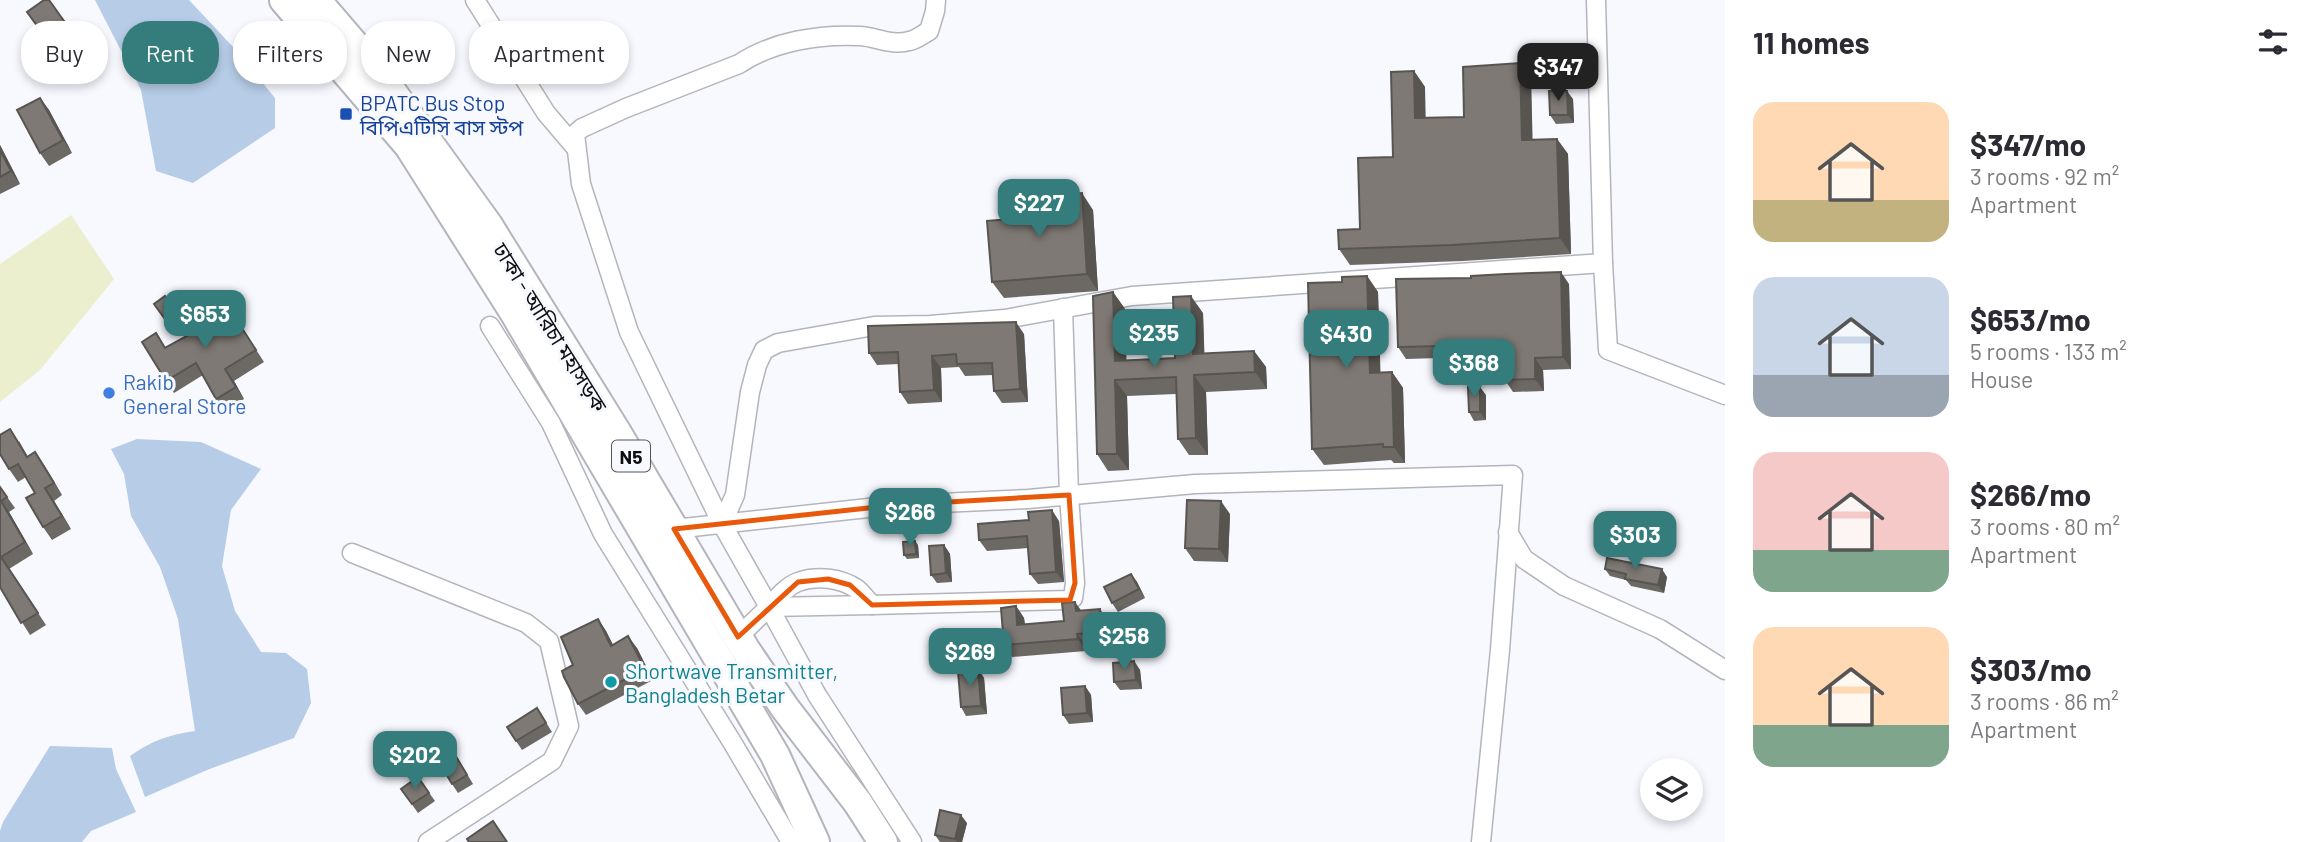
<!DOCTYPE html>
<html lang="en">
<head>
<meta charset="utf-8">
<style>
  :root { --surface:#fff; --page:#f7f7f7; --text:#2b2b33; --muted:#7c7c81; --accent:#347d7c }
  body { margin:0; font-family:Barlow,"Noto Sans Bengali",sans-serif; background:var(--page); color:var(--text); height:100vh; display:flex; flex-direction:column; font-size:26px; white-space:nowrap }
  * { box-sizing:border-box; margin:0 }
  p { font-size:23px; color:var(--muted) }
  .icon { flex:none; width:38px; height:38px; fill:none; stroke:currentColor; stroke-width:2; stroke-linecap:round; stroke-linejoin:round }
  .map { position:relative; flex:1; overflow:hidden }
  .details { display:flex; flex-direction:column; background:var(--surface); width:595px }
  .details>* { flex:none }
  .hud { position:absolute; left:21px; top:21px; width:665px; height:63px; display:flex; gap:14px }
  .fabs { position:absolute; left:1640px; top:758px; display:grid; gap:14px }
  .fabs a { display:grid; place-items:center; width:63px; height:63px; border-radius:50%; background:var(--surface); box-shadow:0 4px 10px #0003; font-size:35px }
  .price { position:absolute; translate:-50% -60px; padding:0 16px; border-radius:14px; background:var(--accent); color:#fff; font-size:23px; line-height:46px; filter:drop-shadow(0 2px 4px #0008) }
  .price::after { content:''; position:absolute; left:50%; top:42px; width:21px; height:16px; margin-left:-10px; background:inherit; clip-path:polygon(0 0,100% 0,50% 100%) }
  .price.current { background:#222; color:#fff }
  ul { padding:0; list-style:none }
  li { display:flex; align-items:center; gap:21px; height:175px; padding:0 28px }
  li span { display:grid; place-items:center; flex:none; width:196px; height:140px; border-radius:21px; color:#555 }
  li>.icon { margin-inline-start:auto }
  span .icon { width:84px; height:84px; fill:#fffc; stroke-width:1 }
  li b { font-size:30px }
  h2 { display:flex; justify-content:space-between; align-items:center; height:84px; padding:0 28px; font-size:30px }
  .tag { padding:0 24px; border-radius:28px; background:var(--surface); box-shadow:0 4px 10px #0003; font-size:24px; line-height:63px }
  .tag.current { background:var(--accent); color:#fff }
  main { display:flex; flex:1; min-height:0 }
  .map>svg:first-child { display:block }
  .green { fill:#ebefce }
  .water { fill:#b6cce7 }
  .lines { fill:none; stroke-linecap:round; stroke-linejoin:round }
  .minor-casing { stroke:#b4b5bc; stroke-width:21 }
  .trunk-casing { stroke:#b4b5bc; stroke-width:32 }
  .minor { stroke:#fff; stroke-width:18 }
  .trunk { stroke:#fff; stroke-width:28 }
  .wall { fill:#6c6864 }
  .shaded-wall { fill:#585551 }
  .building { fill:#7e7974; stroke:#585551; stroke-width:2 }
  .marked { fill:none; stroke:#e8590c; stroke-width:5; stroke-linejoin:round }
  .transit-dot { fill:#1a4fb4; stroke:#f8f9ff; stroke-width:2.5 }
  .shop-dot { fill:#3f7fe0; stroke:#f8f9ff; stroke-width:2.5 }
  .culture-dot { fill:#0f9aa8; stroke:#f8f9ff; stroke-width:2.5 }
  .labels { text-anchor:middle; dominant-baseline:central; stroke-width:6; stroke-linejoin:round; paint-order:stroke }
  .shield { fill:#f8f9ff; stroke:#545458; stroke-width:2 }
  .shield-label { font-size:19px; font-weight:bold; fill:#0d0e10 }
  .transit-label { font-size:21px; fill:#164399; stroke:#f8f9ff; text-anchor:start }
  .street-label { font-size:21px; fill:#0d0e10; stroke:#f8f9ff }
  .shop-label { font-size:21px; fill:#366cbe; stroke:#f8f9ff; text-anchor:start }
  .culture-label { font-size:21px; fill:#0d838f; stroke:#f8f9ff; text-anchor:start }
</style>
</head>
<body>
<main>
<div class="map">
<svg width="1725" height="842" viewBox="0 0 1725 842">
  <rect width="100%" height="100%" fill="#f8f9ff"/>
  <polygon class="green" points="71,215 114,279 40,370 0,402 0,264"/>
  <g class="water">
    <polygon points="95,0 189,0 234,48 275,98 275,128 193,183 156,171 141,90"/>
    <path d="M137 439 201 442 261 469 231 510 222 566 235 611 261 652 286 653 307 669 311 703 294 738 207 770 145 797 130 756C153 740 169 735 195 731L178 619 160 567 131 516 124 474 111 449Z"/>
    <polygon points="50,746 112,748 116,769 136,812 91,831 82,842 0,842 0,831 3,822"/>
  </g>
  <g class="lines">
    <g class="minor-casing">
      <g id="minor">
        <polyline points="475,0 546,113 575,147"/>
        <polyline points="1603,263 1608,350 1725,395"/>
        <polyline points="490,326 551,423 603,534 732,742 791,842"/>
        <polyline points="722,524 735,495 750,392 757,365 764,350 778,343 874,326 930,325 1005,319 1132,296 1603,263 1596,0"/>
        <polyline points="674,529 896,505 1028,499 1195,484 1513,475 1500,650 1481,842"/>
        <polyline points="1508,532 1524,559 1564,586 1660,629 1725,670"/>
        <polyline points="352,553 526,623 549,641 569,726 552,761 428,842"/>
        <path d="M769 607 722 524 629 332 581 184 575 134 582 128 626 108 739 64C774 41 819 34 860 36 876 37 893 46 909 41 916 40 923 34 929 31L935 11 936 0"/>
        <path d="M769 607C777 598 787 586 798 582 817 575 841 578 857 589 862 593 867 600 872 605L1070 600 1073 598 1075 583 1069 495 1063 308"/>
        <polyline points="769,607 872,605"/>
        <polyline points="738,637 769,607 817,695 912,842"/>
      </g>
    </g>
    <g class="trunk-casing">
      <g id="trunk">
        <polyline points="284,0 409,146 514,312 775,755 815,842"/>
        <polyline points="316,0 377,71 488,225 617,433 745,649 785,708 858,803 883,842"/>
      </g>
    </g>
    <use href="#minor" class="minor"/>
    <use href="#trunk" class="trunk"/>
  </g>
  <g class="wall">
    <polygon points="49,0 78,41 58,55 27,12"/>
    <polygon points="1520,63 1531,79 1532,139 1557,139 1568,154 1571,254 1463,261 1350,265 1339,249 1360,229 1393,157 1414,71 1425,87 1425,118 1464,117"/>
    <polygon points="40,98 49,110 72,153 49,166 40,153"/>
    <polygon points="1573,99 1574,123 1556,124 1550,115"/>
    <polygon points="0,145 20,184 0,194"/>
    <polygon points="1093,210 1098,291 1004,298 992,282 1011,219"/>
    <polygon points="1367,276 1378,292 1380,373 1392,372 1403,388 1405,463 1394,463 1391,460 1324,465 1312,449 1342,282"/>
    <polygon points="1569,284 1571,369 1543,370 1544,391 1513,392 1505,380 1505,371 1448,372 1440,360 1440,358 1406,359 1398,347"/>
    <polygon points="1113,292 1125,309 1126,360 1175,358 1203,313 1204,353 1254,351 1266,367 1267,389 1206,392 1208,455 1189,455 1178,439 1176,394 1127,396 1129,470 1108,471 1097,454"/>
    <polygon points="165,296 185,323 173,331 154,304"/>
    <polygon points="232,312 264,362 234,381 244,399 224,411 203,375 174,393 166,381 166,348"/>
    <polygon points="1024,334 1028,402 1002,403 994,391 993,375 965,376 959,367 941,368 942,402 908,404 900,392 899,364 877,365 869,353"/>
    <polygon points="1486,395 1486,420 1474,421 1469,412"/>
    <polygon points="19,441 28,457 44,465 62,495 54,501 71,529 52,540 43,527 35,493 26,477 18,482 9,469"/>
    <polygon points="0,487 15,508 9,512 33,554 9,569 46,625 30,635 0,587"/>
    <polygon points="1230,514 1228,562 1194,561 1185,548"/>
    <polygon points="1059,521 1064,582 1038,584 1030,574 1028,548 987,551 979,540"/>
    <polygon points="918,545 919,558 907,559 904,555"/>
    <polygon points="944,545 950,554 952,582 937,583 931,575"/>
    <polygon points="1605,569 1667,577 1664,593 1631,586 1626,580 1610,576"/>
    <polygon points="1131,574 1137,582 1145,598 1118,612 1112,603"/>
    <polygon points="1016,606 1024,618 1025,624 1064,621 1081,611 1108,621 1110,644 1086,645 1086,651 1012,657 1004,645"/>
    <polygon points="598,619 606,631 613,645 637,648 653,680 586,715 578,704 573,665"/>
    <polygon points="1134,661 1140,670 1142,689 1120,690 1114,682"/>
    <polygon points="978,669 984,678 987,714 966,716 961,707"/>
    <polygon points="1085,686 1091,695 1093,722 1069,724 1063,715"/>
    <polygon points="537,708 552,732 522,750 516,741"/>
    <polygon points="454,752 473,784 458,793 452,784"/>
    <polygon points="418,777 435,801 418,813 401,789"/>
    <polygon points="967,823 962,842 940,842 935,835"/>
  </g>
  <g class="shaded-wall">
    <polygon points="1520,63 1531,79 1533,155 1522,140"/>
    <polygon points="1414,71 1425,87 1426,133 1415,118"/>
    <polygon points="1567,91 1573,99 1574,123 1568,115"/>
    <polygon points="40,98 49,110 72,153 63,140"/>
    <polygon points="1557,139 1568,154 1571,254 1560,238"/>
    <polygon points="0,145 20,184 11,171 0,150"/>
    <polygon points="1082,193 1093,210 1098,291 1087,274"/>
    <polygon points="1561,272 1569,284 1571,369 1563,357"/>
    <polygon points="1367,276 1378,292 1381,389 1370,373"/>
    <polygon points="1113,292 1125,309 1127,377 1115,361"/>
    <polygon points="1191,296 1203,313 1205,370 1193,354"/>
    <polygon points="1016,322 1024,334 1028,402 1020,389"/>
    <polygon points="1254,351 1266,367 1267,389 1255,372"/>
    <polygon points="932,356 941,368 942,402 934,390"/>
    <polygon points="1535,358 1543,370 1544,391 1535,379"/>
    <polygon points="225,369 234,381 244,399 236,387"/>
    <polygon points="1392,372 1403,388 1405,463 1394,447"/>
    <polygon points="1194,375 1206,392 1208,455 1196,438"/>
    <polygon points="1115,380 1127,396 1129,470 1117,454"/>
    <polygon points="1480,387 1486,395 1486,420 1480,412"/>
    <polygon points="35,452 44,465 62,495 54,483"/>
    <polygon points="45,488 54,501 71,529 62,516"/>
    <polygon points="1,501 9,512 33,554 25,542"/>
    <polygon points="1221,501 1230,514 1228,562 1219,549"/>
    <polygon points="1052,510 1059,521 1064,582 1056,572"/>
    <polygon points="915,541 918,545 919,558 916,554"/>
    <polygon points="944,545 950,554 952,582 946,573"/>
    <polygon points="1662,569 1667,577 1664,593 1658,585"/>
    <polygon points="1131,574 1137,582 1145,598 1139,589"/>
    <polygon points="1075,602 1083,613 1076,611"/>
    <polygon points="1016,606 1024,618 1026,637 1017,625"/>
    <polygon points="1100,609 1108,621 1110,644 1102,632"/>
    <polygon points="598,619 606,631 619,657 611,646"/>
    <polygon points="1077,634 1086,645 1086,651 1078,639"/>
    <polygon points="628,636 637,648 653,680 645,669"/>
    <polygon points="1134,661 1140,670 1142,689 1136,680"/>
    <polygon points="978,669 984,678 987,714 981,706"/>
    <polygon points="1085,686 1091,695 1093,722 1087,713"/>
    <polygon points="961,815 967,823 962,842 957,842 955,839"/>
  </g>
  <g class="building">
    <polygon points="44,0 49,0 69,28 49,42 27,12"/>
    <polygon points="1520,63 1522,140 1557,139 1560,238 1452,245 1339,249 1338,230 1360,229 1358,158 1393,157 1391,72 1414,71 1415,118 1464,117 1463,67"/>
    <polygon points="1549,91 1567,91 1568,115 1550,115"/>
    <polygon points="40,98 63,140 40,153 17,110"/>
    <polygon points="0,150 11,171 0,177"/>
    <polygon points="1082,193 1087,274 992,282 987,221 1011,219 1009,199"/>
    <polygon points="1561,272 1563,357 1535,358 1535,379 1505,380 1504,359 1440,360 1440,346 1398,347 1396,279 1471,278 1471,276 1506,274"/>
    <polygon points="1367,276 1370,373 1392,372 1394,447 1383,447 1383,444 1312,449 1308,283 1342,282 1342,277"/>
    <polygon points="1113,292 1115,361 1175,358 1173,297 1191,296 1193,354 1254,351 1255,372 1194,375 1196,438 1178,439 1176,377 1115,380 1117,454 1097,454 1093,296"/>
    <polygon points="165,296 179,314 167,322 154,304"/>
    <polygon points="224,300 256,350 225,369 236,387 216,399 196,363 166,381 142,342 156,333 165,348 205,326 199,316"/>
    <polygon points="1016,322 1020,389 994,391 992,363 957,364 956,354 932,356 934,390 900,392 898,352 869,353 868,326"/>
    <polygon points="1468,387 1480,387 1480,412 1469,412"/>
    <polygon points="10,429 27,457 35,452 54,483 45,488 62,516 43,527 26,498 35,493 18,464 9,469 0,454 0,435"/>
    <polygon points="0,487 7,497 1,501 25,542 1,557 38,613 21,623 0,587"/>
    <polygon points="1187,500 1221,501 1219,549 1185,548"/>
    <polygon points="1052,510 1056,572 1030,574 1027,536 979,540 978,524 1029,520 1028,512"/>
    <polygon points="915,541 916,554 904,555 903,542"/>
    <polygon points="944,545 946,573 931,575 929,546"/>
    <polygon points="1607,558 1662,569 1658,585 1625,579 1626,574 1605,569"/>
    <polygon points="1131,574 1139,589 1112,603 1104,587"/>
    <polygon points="1075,602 1076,611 1100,609 1102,632 1077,634 1078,639 1004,645 1001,608 1016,606 1017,625 1064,621 1062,603"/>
    <polygon points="598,619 611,646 628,636 645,669 578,704 564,677 562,671 573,665 561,637"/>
    <polygon points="1134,661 1136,680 1114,682 1113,663"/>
    <polygon points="978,669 981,706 961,707 958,671"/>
    <polygon points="1085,686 1087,713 1063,715 1061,688"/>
    <polygon points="537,708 546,723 516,741 507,727"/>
    <polygon points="448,743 467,775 452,784 433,752"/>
    <polygon points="418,777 429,793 412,804 401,789"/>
    <polygon points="940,810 961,815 955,839 935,835"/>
    <polygon points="493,821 507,842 469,842 467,839"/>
  </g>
  <path class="marked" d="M1069 495 1075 583 1070 600 872 605 850 585 828 579 798 582 738 637 674 529 896 505Z"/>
  <rect class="transit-dot" x="339" y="107" width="14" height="14" rx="3.5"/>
  <circle class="shop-dot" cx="109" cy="393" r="7"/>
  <circle class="culture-dot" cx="611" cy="682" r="7"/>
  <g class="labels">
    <rect class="shield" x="612" y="440.5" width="38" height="31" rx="5"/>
    <g class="shield-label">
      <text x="631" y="456">N5</text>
    </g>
    <g class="transit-label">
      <text x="360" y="102">BPATC Bus Stop<tspan x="360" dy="24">বিপিএটিসি বাস স্টপ</tspan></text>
    </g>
    <g class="street-label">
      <text transform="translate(551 327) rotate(58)">ঢাকা - আরিচা মহাসড়ক</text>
    </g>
    <g class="shop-label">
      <text x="123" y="381">Rakib<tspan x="123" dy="24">General Store</tspan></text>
    </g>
    <g class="culture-label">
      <text x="625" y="670">Shortwave Transmitter,<tspan x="625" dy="24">Bangladesh Betar</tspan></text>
    </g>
  </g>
</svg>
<div class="fabs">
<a><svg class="icon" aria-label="layers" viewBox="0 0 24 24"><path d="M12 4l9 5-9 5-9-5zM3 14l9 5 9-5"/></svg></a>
</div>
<b class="price current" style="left:1558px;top:103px">$347</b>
<b class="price" style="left:1039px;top:239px">$227</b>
<b class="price" style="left:205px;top:350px">$653</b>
<b class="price" style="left:1154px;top:369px">$235</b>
<b class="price" style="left:1346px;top:370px">$430</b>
<b class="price" style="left:1474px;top:399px">$368</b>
<b class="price" style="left:910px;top:548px">$266</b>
<b class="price" style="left:1635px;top:571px">$303</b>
<b class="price" style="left:1124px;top:672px">$258</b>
<b class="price" style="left:970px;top:688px">$269</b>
<b class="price" style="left:415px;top:791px">$202</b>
<div class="hud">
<a class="tag">Buy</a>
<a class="tag current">Rent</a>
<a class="tag">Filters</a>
<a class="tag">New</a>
<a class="tag">Apartment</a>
</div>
</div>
<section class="details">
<h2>11 homes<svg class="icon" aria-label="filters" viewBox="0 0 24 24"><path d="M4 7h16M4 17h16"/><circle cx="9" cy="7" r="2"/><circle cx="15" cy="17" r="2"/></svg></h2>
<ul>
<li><span style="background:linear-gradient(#ffd9b3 70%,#c2b280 0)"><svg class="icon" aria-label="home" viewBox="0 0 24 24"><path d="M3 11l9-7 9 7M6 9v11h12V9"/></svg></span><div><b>$347/mo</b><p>3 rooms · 92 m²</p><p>Apartment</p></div></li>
<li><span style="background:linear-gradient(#c9d6e8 70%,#9aa5b1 0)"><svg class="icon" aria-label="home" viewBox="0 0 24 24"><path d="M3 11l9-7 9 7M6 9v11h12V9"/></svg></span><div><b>$653/mo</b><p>5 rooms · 133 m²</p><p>House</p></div></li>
<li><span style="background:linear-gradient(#f6c9c9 70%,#7fa58c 0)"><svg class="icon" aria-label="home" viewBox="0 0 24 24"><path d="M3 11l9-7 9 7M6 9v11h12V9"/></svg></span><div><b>$266/mo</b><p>3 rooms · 80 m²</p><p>Apartment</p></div></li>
<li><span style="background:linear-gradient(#ffd9b3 70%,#7fa58c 0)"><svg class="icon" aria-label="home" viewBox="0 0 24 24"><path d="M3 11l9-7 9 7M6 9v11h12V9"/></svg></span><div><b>$303/mo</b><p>3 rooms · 86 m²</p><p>Apartment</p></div></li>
</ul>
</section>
</main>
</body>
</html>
